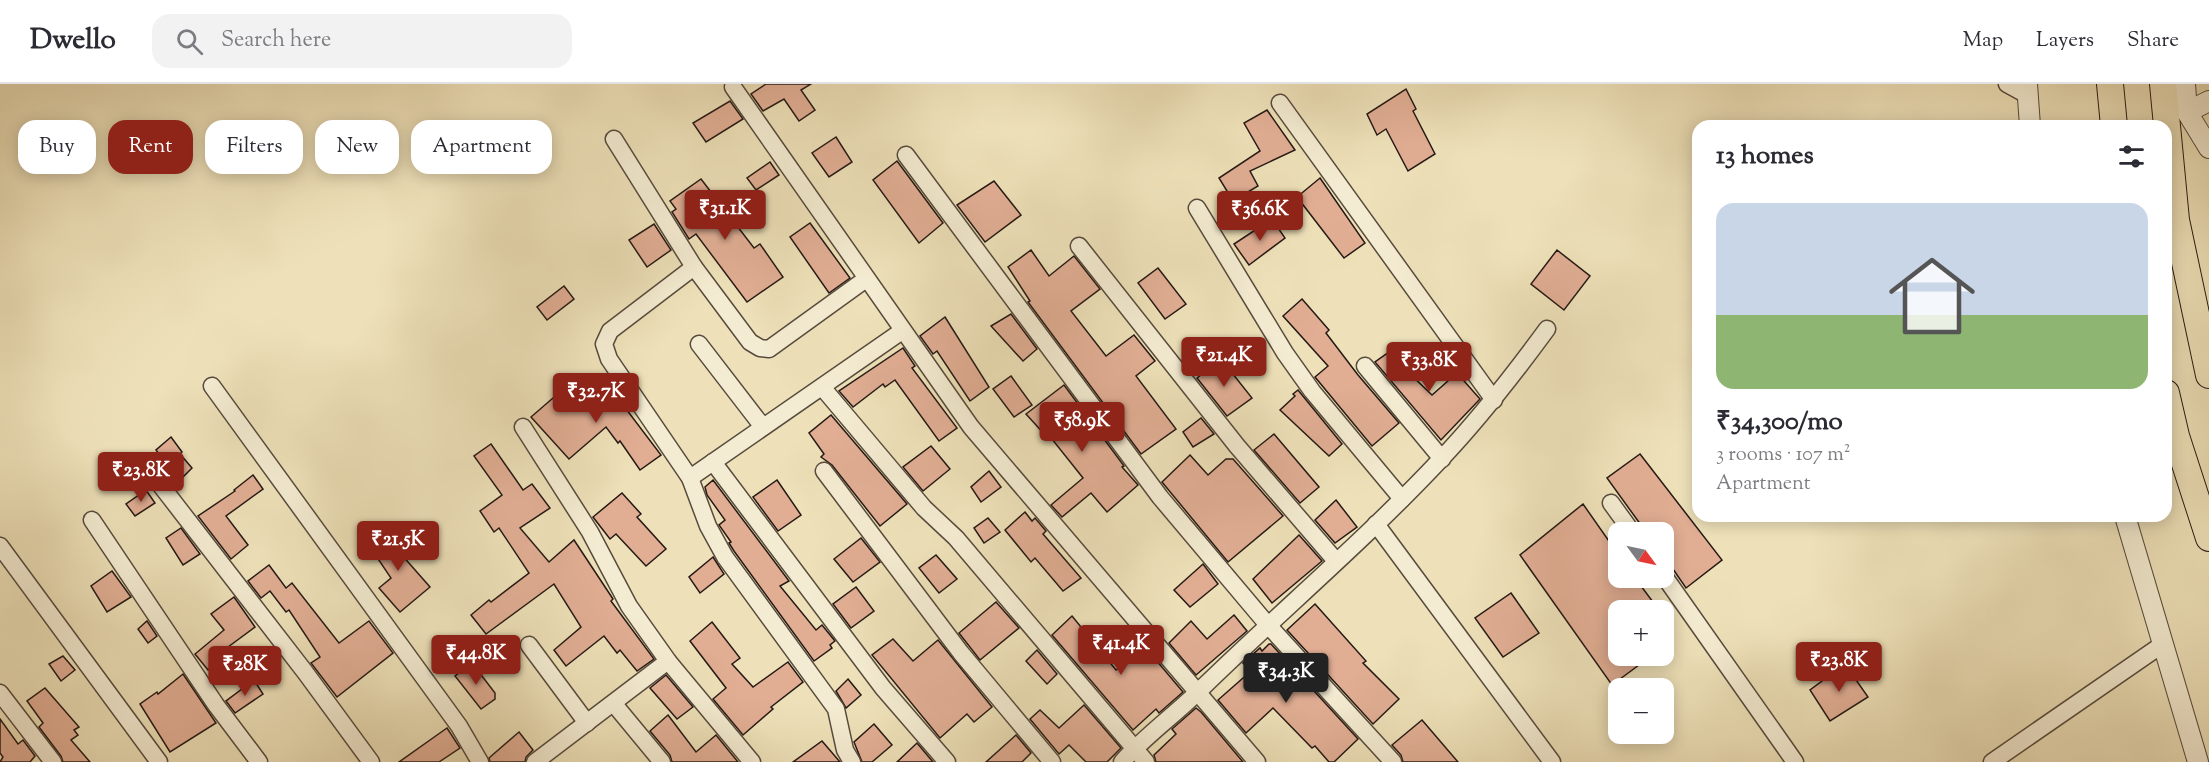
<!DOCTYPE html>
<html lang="en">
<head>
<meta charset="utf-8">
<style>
  :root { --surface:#fff; --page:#f2f2f3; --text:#2b2b33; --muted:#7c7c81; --line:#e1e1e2; --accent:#8f2418 }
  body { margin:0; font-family:"Sorts Mill Goudy",serif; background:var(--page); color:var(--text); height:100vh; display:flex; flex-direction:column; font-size:22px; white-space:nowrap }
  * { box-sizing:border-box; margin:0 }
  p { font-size:20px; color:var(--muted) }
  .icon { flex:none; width:33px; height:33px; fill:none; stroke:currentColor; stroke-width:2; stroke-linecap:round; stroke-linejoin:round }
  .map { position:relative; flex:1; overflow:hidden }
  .side { position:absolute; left:1692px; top:36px; width:480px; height:402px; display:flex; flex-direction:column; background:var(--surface); border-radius:18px; box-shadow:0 3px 15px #0003 }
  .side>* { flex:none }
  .banner { position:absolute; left:18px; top:36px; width:570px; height:54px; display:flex; gap:12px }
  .needle { width:39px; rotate:123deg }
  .buttons { position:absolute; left:1608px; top:438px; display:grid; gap:12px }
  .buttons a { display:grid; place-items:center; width:66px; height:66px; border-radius:12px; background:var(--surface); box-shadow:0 3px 15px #0003; font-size:30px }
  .price { position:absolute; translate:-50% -51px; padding:0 14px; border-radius:6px; background:var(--accent); color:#fff; font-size:20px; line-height:39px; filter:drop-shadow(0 2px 3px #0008) }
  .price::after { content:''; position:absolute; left:50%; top:36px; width:18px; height:14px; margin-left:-9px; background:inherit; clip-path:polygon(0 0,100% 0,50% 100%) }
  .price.selected { background:#222; color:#fff }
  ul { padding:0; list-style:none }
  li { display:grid; align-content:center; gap:12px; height:318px; padding:0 24px }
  li span { display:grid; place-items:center; height:186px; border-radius:18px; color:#555 }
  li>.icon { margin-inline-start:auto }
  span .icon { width:108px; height:108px; fill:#fffc; stroke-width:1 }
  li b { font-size:26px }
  h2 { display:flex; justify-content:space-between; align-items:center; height:72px; padding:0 24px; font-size:26px }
  .tag { padding:0 21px; border-radius:18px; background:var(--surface); box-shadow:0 3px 15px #0003; font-size:21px; line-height:54px }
  .tag.selected { background:var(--accent); color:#fff }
  header { display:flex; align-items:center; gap:36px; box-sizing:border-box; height:84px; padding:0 30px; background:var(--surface); border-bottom:2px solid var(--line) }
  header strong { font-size:28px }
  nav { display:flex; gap:33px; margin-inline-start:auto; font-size:21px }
  .search { width:420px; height:54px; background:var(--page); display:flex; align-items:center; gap:15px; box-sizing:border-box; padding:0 21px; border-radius:18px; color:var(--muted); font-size:22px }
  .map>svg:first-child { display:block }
  .building { fill:#e1ae94; stroke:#251914; stroke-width:1.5 }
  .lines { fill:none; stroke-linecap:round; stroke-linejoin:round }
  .minor-casing { stroke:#574b3d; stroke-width:19 }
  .tertiary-casing { stroke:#574b3d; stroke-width:22 }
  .primary-casing { stroke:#251914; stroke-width:28 }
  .minor { stroke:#f4ecd2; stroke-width:16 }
  .tertiary { stroke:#f4ecd2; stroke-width:20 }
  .primary { stroke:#eee1b9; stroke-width:26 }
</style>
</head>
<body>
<header>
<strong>Dwello</strong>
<div class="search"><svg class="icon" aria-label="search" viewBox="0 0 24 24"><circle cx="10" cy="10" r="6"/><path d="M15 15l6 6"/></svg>Search here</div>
<nav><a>Map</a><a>Layers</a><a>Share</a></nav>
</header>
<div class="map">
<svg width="2209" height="678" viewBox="0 0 2209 678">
  <rect width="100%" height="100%" fill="#eee1b9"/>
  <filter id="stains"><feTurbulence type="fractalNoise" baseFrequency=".00333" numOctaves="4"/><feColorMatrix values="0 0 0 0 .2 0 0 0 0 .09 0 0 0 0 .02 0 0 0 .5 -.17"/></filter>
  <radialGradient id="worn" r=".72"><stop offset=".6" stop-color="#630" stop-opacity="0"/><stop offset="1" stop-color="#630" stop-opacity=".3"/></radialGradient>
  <g class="building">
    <polygon points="766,0 811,0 801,6 815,26 799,37 784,15 763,27 751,10"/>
    <polygon points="1406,5 1416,25 1413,27 1435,70 1408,87 1386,45 1377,51 1367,30"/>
    <polygon points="730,17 743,35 706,58 693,39"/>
    <polygon points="1267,26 1295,66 1250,87 1258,102 1233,117 1219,94 1260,67 1244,39"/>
    <polygon points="836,53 852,78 829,93 812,69"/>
    <polygon points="897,77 943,139 919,159 873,96"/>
    <polygon points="770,78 779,91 756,106 747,94"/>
    <polygon points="1320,94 1365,159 1344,174 1297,113"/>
    <polygon points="701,95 754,164 760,160 783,193 747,218 696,150 689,155 672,128 676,125 670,117"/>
    <polygon points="994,97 1021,131 985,158 957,121"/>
    <polygon points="1272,135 1285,154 1249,181 1234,160"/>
    <polygon points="810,139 850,194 829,209 790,153"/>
    <polygon points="654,140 671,166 647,183 629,156"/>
    <polygon points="1031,166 1049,192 1074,172 1100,205 1071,227 1106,272 1134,251 1155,277 1136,292 1176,345 1141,370 1028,218 1030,217 1008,183"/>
    <polygon points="1557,166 1590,192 1564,226 1531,200"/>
    <polygon points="1158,184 1186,220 1165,235 1138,199"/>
    <polygon points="564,202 574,215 547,236 537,223"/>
    <polygon points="1302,215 1329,246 1326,249 1358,291 1399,339 1372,362 1315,293 1328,282 1283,232"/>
    <polygon points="1011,230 1037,265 1023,277 991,242"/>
    <polygon points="945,233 989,303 970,317 937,267 933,270 920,252"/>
    <polygon points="1399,261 1417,278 1406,286 1432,311 1457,289 1480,315 1441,356 1375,278"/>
    <polygon points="903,264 915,282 912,284 957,344 939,357 895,296 885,303 883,300 853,323 839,307"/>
    <polygon points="1221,275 1252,314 1227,332 1197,294"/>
    <polygon points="608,292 621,311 617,313 661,371 640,386 620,357 618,359 606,343 569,375 531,333 553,314 563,326"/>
    <polygon points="1011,292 1032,321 1014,333 993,305"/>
    <polygon points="1064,301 1124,382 1122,383 1138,401 1107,428 1091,409 1062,433 1051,421 1083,394 1048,350 1046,352 1026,330"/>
    <polygon points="1298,306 1342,360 1329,372 1280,326 1295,312 1293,310"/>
    <polygon points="831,331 907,420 880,442 832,381 821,373 824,370 809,349"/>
    <polygon points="1201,334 1214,350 1193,363 1183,348"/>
    <polygon points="1274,350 1319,403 1300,419 1254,366"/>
    <polygon points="171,353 182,368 180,370 192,384 178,398 156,366"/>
    <polygon points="491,360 523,406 532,400 550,424 520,444 549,478 574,456 613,515 611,517 654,575 637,587 620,566 617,569 604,552 566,582 554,566 581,543 554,500 486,550 471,531 489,516 491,518 529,489 499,444 494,448 480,427 502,411 474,372"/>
    <polygon points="931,362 950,385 923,407 903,383"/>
    <polygon points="1640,370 1722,476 1686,504 1664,472 1664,448 1646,448 1607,394"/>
    <polygon points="1190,371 1208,391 1226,375 1233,375 1283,432 1228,478 1162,398"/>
    <polygon points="989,387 1001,403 981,418 971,403"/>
    <polygon points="253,391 263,405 226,432 248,461 231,475 198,432 235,407 234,406"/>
    <polygon points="713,396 789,497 780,502 816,546 822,541 835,557 830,561 832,564 814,577 734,467 729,459 731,458 719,441 725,436 707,411 705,403"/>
    <polygon points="777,396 801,431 778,447 753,413"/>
    <polygon points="146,406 155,419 135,432 126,420"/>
    <polygon points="622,409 641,430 637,433 666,465 646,482 616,450 610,455 593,433"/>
    <polygon points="1336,416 1357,443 1335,459 1315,436"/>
    <polygon points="1583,420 1618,470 1618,494 1635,494 1659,526 1618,526 1618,572 1651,572 1612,601 1520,471"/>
    <polygon points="1025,428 1032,437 1035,434 1046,447 1043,450 1081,494 1063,507 1035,474 1031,478 1005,446"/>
    <polygon points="988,434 1000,448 984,459 974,444"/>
    <polygon points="181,444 200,470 183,481 166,454"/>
    <polygon points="387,445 404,467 401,470 430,503 400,528 379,504 391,494 368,460"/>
    <polygon points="1299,451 1322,477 1272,519 1253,495"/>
    <polygon points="861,454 880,478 853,498 834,475"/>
    <polygon points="936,471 957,495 939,509 919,484"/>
    <polygon points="713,473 724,490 700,509 689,493"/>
    <polygon points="1203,480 1218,500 1190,523 1174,506"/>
    <polygon points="269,481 286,504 292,499 339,559 369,537 393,569 337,613 311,579 320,573 289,526 286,528 270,507 261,514 248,497"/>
    <polygon points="112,487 131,513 107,528 91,502"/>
    <polygon points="856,503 874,527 851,544 833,520"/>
    <polygon points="1511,509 1539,549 1503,573 1475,534"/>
    <polygon points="234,513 255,543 224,566 227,569 208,586 195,570 224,546 211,530"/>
    <polygon points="996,518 1019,544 980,576 959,549"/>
    <polygon points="1315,520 1366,577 1363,579 1399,615 1373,640 1287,546"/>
    <polygon points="1234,531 1247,547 1196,591 1169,559 1191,537 1207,555"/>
    <polygon points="1072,532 1116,586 1145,563 1183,608 1159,629 1156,625 1133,646 1052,551"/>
    <polygon points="147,537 157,552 148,559 138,545"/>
    <polygon points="712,538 740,574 732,580 753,603 788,578 803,598 771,623 773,625 743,651 713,615 726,604 690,557"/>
    <polygon points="893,555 913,577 938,556 992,623 974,638 967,630 940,654 872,571"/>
    <polygon points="1269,560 1271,560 1358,655 1334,678 1329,678 1315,662 1312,664 1273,624 1246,649 1218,616 1251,587 1243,579 1260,564 1262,567"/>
    <polygon points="1037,566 1057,590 1047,600 1026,577"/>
    <polygon points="63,572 75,586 61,597 49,580"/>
    <polygon points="472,579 495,609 495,615 481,625 455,592"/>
    <polygon points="1845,580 1868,613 1830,637 1810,606"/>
    <polygon points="183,590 216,639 170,668 140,620 157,608 158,610"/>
    <polygon points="666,591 693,623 677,635 650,604"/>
    <polygon points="848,595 861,611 846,624 836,607"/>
    <polygon points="254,596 263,610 235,629 226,617"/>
    <polygon points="45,604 79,643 74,646 78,651 71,656 90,678 63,678 61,672 39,643 43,639 27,617"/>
    <polygon points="1084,621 1121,664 1107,678 1086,678 1069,661 1059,670 1030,635 1040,626 1059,644"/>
    <polygon points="1196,624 1201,628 1243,678 1156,678 1154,671 1176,650 1172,645"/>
    <polygon points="668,631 696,668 716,651 738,678 672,678 670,671 650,647"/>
    <polygon points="0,635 18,660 23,656 35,672 30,678 0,678 3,673 0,669"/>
    <polygon points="1422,636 1458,678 1403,678 1401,671 1392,661"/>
    <polygon points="874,640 892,661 872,678 862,678 854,658"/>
    <polygon points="447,644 460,664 439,678 399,678"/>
    <polygon points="519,648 533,666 526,673 525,678 490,678 489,674"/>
    <polygon points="1016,651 1031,669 1022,678 986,678"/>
    <polygon points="822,657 840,678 793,678"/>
    <polygon points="917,659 933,678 897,678"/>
  </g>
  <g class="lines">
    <g class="minor-casing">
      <g id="minor">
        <polyline points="2007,0 2027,11"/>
        <polyline points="733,3 971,343 1257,678"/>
        <polyline points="1280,19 1494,316"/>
        <polyline points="614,55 694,183 750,258 760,264 769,265 866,195"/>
        <polyline points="906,71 1160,413 1267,540 1393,678"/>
        <polyline points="1197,124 1285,269 1312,307 1402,415"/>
        <polyline points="1079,162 1237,362 1336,477"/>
        <polyline points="694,183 610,247 604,260 609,275 690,394 708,442 725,473 836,625 845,666 852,678"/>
        <polyline points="699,260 763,343"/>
        <polyline points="1365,282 1442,375"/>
        <polyline points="212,302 459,642 480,678"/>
        <polyline points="822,303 924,424 956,454 1146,678"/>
        <polyline points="523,343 590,448 629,522 668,577 752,678"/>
        <polyline points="713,378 883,604 947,678"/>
        <polyline points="824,387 961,569 1052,678"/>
        <polyline points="152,390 305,588 371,678"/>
        <polyline points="690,394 902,247"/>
        <polyline points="1611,419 1632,448"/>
        <polyline points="92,436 216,621 259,678"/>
        <polyline points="1376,440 1552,678"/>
        <polyline points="0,462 159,678"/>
        <polyline points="1664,492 1795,678"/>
        <polyline points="529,561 587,639"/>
        <polyline points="0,609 53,678"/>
        <polyline points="614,620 662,678"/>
        <polyline points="535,678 668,577"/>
        <path d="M1122 678C1146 651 1176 630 1202 604 1281 527 1366 455 1441 375 1480 334 1514 290 1547 245"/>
        <polyline points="1992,678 2163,560"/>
      </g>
    </g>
    <g class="tertiary-casing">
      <g id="tertiary">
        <polyline points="2027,0 2030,42"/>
        <polyline points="2185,0 2187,28 2209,64"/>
        <polyline points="2187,28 2209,17"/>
        <polyline points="2125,432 2198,678"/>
      </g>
    </g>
    <g class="primary-casing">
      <g id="primary">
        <polyline points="2110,0 2114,42"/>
        <polyline points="2163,0 2176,136 2209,291"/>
        <polyline points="2166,309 2176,352 2209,454"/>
      </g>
    </g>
    <use href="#minor" class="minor"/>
    <use href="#tertiary" class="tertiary"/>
    <use href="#primary" class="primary"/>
  </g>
  <rect width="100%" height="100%" filter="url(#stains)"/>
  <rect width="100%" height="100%" fill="url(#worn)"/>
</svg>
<div class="buttons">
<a><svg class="needle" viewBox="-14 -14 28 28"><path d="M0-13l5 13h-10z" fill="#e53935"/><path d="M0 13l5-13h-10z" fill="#7c7c81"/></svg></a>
<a>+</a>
<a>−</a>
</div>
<b class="price" style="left:725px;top:157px">₹31.1K</b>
<b class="price" style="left:1260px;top:158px">₹36.6K</b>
<b class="price" style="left:1224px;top:304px">₹21.4K</b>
<b class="price" style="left:1429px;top:309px">₹33.8K</b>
<b class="price" style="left:596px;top:340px">₹32.7K</b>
<b class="price" style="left:1082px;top:369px">₹58.9K</b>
<b class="price" style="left:141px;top:419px">₹23.8K</b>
<b class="price" style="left:398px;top:488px">₹21.5K</b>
<b class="price" style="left:1121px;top:592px">₹41.4K</b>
<b class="price" style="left:476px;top:602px">₹44.8K</b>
<b class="price" style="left:1839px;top:609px">₹23.8K</b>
<b class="price" style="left:245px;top:613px">₹28K</b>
<b class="price selected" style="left:1286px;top:620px">₹34.3K</b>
<div class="banner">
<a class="tag">Buy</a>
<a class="tag selected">Rent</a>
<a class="tag">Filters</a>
<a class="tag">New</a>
<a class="tag">Apartment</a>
</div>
<section class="side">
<h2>13 homes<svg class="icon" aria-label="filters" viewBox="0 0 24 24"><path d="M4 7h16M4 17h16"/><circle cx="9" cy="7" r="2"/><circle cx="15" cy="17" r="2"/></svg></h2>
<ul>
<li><span style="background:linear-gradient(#c9d6e8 60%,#8fb573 0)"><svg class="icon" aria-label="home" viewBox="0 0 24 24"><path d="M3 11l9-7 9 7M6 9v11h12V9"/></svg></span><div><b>₹34,300/mo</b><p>3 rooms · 107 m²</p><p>Apartment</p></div></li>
</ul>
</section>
</div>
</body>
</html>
